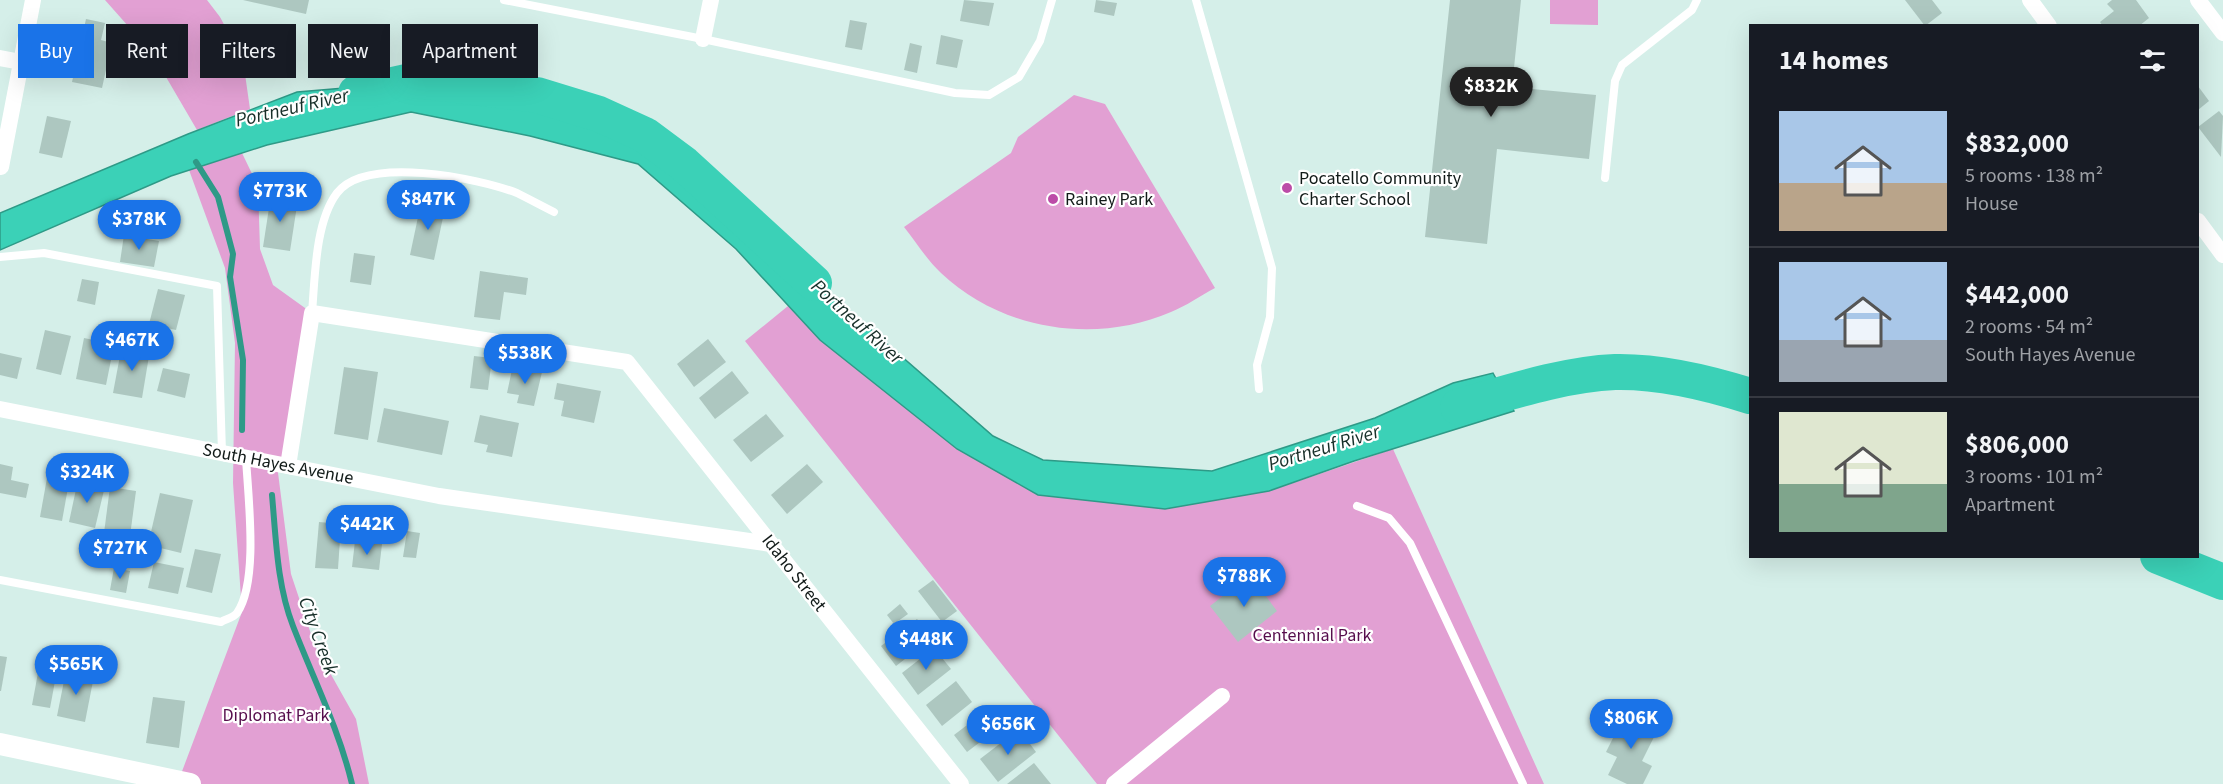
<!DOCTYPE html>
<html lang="en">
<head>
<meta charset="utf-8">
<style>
  :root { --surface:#171b24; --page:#20242c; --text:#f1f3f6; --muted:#9ea1a6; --line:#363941; --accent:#1a73e8 }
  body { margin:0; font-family:"Source Sans 3",sans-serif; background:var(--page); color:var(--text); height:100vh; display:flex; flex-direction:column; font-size:22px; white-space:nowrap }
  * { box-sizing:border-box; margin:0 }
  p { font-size:20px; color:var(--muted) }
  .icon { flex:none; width:33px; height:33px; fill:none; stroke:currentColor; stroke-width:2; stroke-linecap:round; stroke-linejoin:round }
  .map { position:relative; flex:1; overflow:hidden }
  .drawer { position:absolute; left:1749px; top:24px; width:450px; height:534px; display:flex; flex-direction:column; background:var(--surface); border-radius:0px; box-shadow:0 6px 24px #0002 }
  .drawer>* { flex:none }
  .banner { position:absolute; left:18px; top:24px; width:570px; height:54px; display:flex; gap:12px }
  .price { position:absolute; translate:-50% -51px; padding:0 14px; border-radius:21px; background:var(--accent); color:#fff; font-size:20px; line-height:39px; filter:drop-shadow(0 2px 3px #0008) }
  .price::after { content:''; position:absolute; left:50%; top:36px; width:18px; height:14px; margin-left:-9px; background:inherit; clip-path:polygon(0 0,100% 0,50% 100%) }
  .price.on { background:#222; color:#fff }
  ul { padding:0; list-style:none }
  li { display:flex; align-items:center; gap:18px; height:150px; padding:0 30px }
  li+li { border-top:2px solid var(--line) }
  li span { display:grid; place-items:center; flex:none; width:168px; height:120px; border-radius:0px; color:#555 }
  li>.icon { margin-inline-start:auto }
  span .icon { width:72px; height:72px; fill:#fffc; stroke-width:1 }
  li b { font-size:26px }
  h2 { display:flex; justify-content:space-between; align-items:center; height:72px; padding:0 30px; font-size:26px }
  .chip { padding:0 21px; border-radius:0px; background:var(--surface); box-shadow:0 6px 24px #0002; font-size:21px; line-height:54px }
  .chip.on { background:var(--accent); color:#fff }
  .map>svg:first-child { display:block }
  .green { fill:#e2a0d3 }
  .water { fill:#3bd1b7; stroke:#2e9a87; stroke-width:1.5 }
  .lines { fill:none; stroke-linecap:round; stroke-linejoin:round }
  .stream { stroke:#2e9a87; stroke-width:6 }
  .river { stroke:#3bd1b7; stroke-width:36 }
  .building { fill:#adc7c0 }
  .lane { stroke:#fff; stroke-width:8 }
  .street { stroke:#fff; stroke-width:16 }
  .secondary { stroke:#fff; stroke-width:22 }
  .poi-dot { fill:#bc4ca8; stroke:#fff; stroke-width:2 }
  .labels { text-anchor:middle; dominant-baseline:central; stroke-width:4.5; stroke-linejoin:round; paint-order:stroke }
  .poi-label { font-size:18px; fill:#111a18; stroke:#fff; text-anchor:start }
  .street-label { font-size:18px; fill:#111a18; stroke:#fff }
  .park-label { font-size:18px; fill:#560d4c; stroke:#fff }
  .water-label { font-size:20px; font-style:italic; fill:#172f29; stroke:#fff }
</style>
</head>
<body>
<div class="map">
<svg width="2223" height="784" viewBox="0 0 2223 784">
  <rect width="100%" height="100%" fill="#d5efe9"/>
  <g class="green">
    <polygon points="105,0 207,0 220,17 243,60 250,109 197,130 152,53"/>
    <polygon points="1550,0 1598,0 1598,25 1550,24"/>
    <path d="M1074 95 1105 104 1215 288C1200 296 1186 306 1171 312 1095 345 1001 330 941 273 927 260 916 242 904 227L1011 153 1018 137Z"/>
    <polygon points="242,153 258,186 260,249 273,285 312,313 288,466 277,465 291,574 315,646 356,719 369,784 190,784 178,782 242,612 233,483 235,343 225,268 189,170"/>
    <polygon points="788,306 820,340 957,449 1269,491 1393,449 1544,784 1097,784 745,341"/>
  </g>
  <polygon class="water" points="404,83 537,95 660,146 993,436 1043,460 1212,471 1375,418 1453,383 1493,373 1514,411 1354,461 1269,491 1165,509 1038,495 957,449 820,340 736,249 638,164 530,136 411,112 267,145 171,176 0,250 0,213 188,134 297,92"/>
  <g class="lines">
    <g class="stream">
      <polyline points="196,162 218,197 233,254 230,277 243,360 242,430"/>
      <path d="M272 495C276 539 277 585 293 626 313 678 339 729 352 784"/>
    </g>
    <g class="river">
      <polyline points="356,93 415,80 537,95 599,114 645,135 684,164 814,283"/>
      <path d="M1458 407C1507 393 1564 374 1615 372 1660 371 1709 383 1750 396"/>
      <polyline points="2158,556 2223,582"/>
    </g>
  </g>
  <g class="building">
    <polygon points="243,0 309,0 306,14"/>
    <polygon points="964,0 994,3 989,26 960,21"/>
    <polygon points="1096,0 1117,3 1114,16 1094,12"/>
    <polygon points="1450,0 1521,0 1512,87 1596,95 1589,159 1497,149 1487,244 1425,237"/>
    <polygon points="1905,0 1932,0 1942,13 1925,26"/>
    <polygon points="2112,0 2136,0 2149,18 2139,26 2103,26 2100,22 2114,11 2107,4"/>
    <polygon points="86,19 105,23 101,40 112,43 102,88 72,82"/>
    <polygon points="850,20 867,23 862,50 845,47"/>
    <polygon points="941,35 963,40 957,68 936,64"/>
    <polygon points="910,43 922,46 917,73 904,70"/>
    <polygon points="2198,86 2209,101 2198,110"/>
    <polygon points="2219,111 2223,116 2221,157 2198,127"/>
    <polygon points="47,116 71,121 62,158 39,153"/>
    <polygon points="271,195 298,199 290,251 263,247"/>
    <polygon points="421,203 445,208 434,260 410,255"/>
    <polygon points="124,235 159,241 154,267 120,262"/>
    <polygon points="354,253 375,256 371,285 350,282"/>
    <polygon points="480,271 528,278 526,295 504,292 500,320 474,317"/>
    <polygon points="82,279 99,282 95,305 77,301"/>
    <polygon points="158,289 185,295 176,330 149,324"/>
    <polygon points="45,330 71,336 61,375 36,369"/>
    <polygon points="105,333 116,335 106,385 76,379 84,338 103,342"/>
    <polygon points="708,339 726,362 694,387 677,364"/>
    <polygon points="122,345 150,350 142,398 113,393"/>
    <polygon points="0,353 22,358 17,379 0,375"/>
    <polygon points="474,356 492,358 488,390 470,388"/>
    <polygon points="513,365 542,372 534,406 517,403 519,395 507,393"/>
    <polygon points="344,367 378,372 368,440 334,434"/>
    <polygon points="163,368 190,374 185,398 157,391"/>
    <polygon points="732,371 749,393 715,419 699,398"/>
    <polygon points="557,383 601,391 594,423 561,416 564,401 554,399"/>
    <polygon points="384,408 449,421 442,455 377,442"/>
    <polygon points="766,414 784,436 751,462 733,440"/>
    <polygon points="480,415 519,423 512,457 486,452 488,445 474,442"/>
    <polygon points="0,464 13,467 11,480 29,484 26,498 0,493"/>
    <polygon points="807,464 823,482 787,514 771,495"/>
    <polygon points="47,478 69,482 62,521 40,517"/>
    <polygon points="78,480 105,486 95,528 69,522"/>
    <polygon points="110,487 136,491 130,536 104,533"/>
    <polygon points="160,493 193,500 181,553 148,545"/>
    <polygon points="319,522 341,524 338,569 315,568"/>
    <polygon points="407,531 420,533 416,558 403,557"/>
    <polygon points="355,541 382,544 379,570 352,567"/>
    <polygon points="195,549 221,554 212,593 186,587"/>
    <polygon points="154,562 184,568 178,594 148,588"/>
    <polygon points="114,568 130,571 126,593 110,590"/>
    <polygon points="1250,575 1277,611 1238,642 1210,606"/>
    <polygon points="933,580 957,611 942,622 918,591"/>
    <polygon points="900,604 908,614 894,624 887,615"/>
    <polygon points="917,619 932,638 896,666 881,646"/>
    <polygon points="934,648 951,669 918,695 902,673"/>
    <polygon points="0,656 7,657 1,691 0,691"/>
    <polygon points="40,662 58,665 50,708 32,705"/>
    <polygon points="66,671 94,676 85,722 57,716"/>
    <polygon points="956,681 972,702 942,726 926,705"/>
    <polygon points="153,697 185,701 179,748 146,743"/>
    <polygon points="992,706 1005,723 967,752 954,735"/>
    <polygon points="1626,712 1658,729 1642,761 1652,766 1643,784 1627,784 1608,775 1617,757 1606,752"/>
    <polygon points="1019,729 1036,752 998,782 980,759"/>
    <polygon points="1034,763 1051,784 1007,784"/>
  </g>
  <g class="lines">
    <g class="lane">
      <polyline points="504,0 703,39 955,93 989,95 1019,77 1040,41 1052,0"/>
      <polyline points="1196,0 1272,268 1270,317 1257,365 1259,389"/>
      <polyline points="1605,178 1615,81 1622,65 1692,10 1697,0"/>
      <polyline points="0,257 44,253 217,286 222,453"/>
      <path d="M312 313C315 278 315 222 337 193 366 155 478 178 517 193 529 199 542 206 554 212"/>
      <polyline points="1357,506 1389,518 1410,543 1523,784"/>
      <path d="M0 580 221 622C226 619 233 618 237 613 259 581 248 497 246 458"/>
    </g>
    <g class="street">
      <polyline points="2030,0 2049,26"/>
      <polyline points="2198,0 2223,33"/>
      <polyline points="703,39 711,0"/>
      <polyline points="0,58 21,62"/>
      <polyline points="1,167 33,0"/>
      <polyline points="2198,221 2223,255"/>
      <polyline points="0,409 439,496 771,544"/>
      <polyline points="288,466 312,313 627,362 961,784"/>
      <polyline points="1114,784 1222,696"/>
    </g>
    <polyline class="secondary" points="0,744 190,784"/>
  </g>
  <g class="poi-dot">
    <circle cx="1287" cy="188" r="6"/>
    <circle cx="1053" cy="199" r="6"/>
  </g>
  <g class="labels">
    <g class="poi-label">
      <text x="1299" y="178">Pocatello Community<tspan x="1299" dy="21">Charter School</tspan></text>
      <text x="1065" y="199">Rainey Park</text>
    </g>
    <g class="street-label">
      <text transform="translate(278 464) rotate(11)">South Hayes Avenue</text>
      <text transform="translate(794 573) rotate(52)">Idaho Street</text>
    </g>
    <g class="park-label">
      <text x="1312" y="635">Centennial Park</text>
      <text x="276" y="715">Diplomat Park</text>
    </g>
    <g class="water-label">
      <text transform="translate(292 108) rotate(-13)">Portneuf River</text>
      <text transform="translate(857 322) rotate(42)">Portneuf River</text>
      <text transform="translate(1324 448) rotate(-17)">Portneuf River</text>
      <text transform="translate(318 636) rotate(70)">City Creek</text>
    </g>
  </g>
</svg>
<b class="price on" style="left:1491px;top:118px">$832K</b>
<b class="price" style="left:280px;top:223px">$773K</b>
<b class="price" style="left:428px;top:231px">$847K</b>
<b class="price" style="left:139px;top:251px">$378K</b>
<b class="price" style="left:132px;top:372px">$467K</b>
<b class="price" style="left:525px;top:385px">$538K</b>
<b class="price" style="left:87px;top:504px">$324K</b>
<b class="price" style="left:367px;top:556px">$442K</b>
<b class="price" style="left:120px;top:580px">$727K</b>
<b class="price" style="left:1244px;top:608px">$788K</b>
<b class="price" style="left:926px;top:671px">$448K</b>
<b class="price" style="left:76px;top:696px">$565K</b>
<b class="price" style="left:1631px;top:750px">$806K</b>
<b class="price" style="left:1008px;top:756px">$656K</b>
<div class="banner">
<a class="chip on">Buy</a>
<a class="chip">Rent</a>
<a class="chip">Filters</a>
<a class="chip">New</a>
<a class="chip">Apartment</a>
</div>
<section class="drawer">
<h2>14 homes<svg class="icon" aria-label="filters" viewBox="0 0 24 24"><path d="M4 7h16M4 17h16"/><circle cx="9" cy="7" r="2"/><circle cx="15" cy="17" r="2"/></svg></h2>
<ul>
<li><span style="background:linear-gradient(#a9c7e8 60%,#b9a48a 0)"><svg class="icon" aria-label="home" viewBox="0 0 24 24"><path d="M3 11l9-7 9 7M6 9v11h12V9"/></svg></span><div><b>$832,000</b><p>5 rooms · 138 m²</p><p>House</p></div></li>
<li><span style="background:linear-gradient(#a9c7e8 65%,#9aa5b1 0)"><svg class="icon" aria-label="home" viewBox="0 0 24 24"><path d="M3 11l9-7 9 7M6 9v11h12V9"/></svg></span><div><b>$442,000</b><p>2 rooms · 54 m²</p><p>South Hayes Avenue</p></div></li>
<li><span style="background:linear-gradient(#dfe7d0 60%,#7fa58c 0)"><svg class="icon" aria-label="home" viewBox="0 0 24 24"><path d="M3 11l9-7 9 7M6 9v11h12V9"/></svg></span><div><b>$806,000</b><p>3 rooms · 101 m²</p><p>Apartment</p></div></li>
</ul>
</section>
</div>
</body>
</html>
